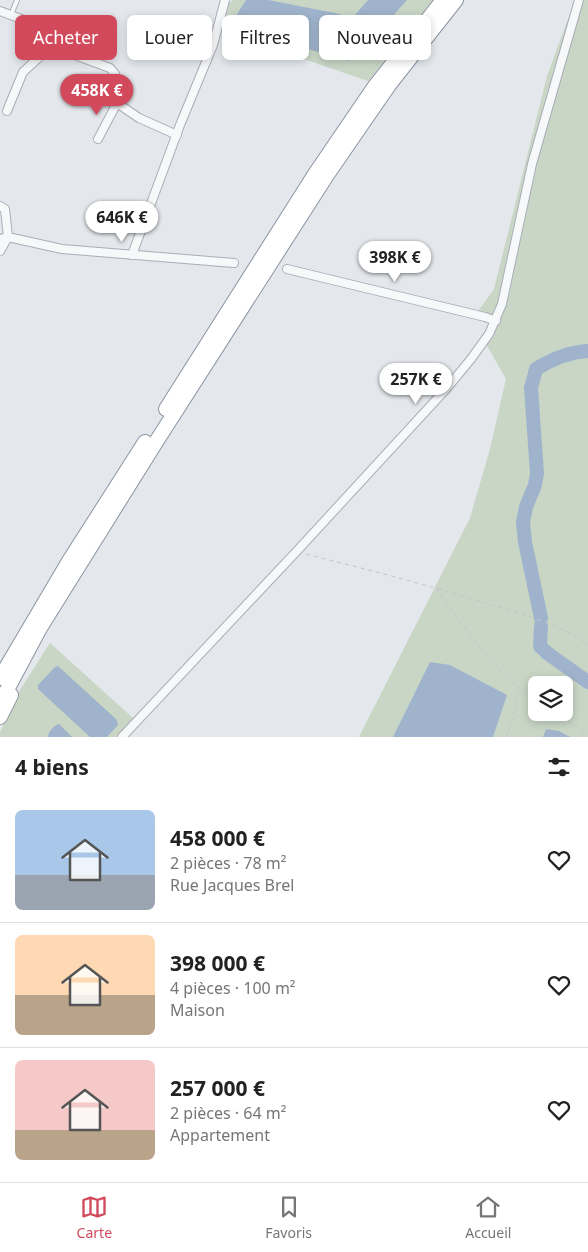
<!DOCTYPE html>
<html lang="fr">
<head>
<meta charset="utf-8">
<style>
  :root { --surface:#fff; --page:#f6f6f6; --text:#222; --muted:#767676; --line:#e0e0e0; --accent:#d1495b }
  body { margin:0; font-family:"Noto Sans",sans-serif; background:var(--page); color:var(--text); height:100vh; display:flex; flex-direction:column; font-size:19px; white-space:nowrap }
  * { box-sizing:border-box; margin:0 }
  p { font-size:16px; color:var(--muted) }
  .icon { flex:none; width:28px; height:28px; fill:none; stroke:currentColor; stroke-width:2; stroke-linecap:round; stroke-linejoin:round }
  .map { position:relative; height:737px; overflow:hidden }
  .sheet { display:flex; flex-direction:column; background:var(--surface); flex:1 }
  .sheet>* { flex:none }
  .banner { position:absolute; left:15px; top:15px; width:559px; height:45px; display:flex; gap:10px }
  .tools { position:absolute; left:528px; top:676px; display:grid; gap:10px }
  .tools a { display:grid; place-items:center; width:45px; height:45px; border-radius:8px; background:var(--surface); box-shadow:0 2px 8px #0003; font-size:25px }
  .price { position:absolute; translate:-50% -42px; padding:0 11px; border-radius:18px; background:#fff; color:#222; font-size:16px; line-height:32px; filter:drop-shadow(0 1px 2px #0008) }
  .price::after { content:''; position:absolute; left:50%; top:30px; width:15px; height:11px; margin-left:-8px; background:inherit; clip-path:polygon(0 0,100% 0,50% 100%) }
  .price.on { background:var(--accent); color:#fff }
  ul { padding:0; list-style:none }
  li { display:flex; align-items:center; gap:15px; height:125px; padding:0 15px }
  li+li { border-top:1px solid var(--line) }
  li span { display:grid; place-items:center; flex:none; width:140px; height:100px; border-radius:8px; color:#555 }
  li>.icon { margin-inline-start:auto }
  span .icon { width:60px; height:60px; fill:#fffc; stroke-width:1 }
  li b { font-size:21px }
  h2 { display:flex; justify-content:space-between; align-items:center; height:60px; padding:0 15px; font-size:21px }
  .tag { padding:0 18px; border-radius:8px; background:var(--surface); box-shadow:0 2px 8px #0003; font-size:18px; line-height:45px }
  .tag.on { background:var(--accent); color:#fff }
  .tab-bar { display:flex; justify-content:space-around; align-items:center; height:70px; border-top:1px solid var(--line); background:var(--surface); font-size:14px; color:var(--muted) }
  .tab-bar a { display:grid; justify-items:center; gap:2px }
  .tab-bar .on { color:var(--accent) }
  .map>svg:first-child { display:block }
  .green { fill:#c9d6c5; fill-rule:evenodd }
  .water { fill:#9fb4cc }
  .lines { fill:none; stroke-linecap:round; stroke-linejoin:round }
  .river { stroke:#9fb4cc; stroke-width:14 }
  .service-casing { stroke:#a9aeb7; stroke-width:6 }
  .minor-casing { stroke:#a9aeb7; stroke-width:10 }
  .trunk-casing { stroke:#8b94a3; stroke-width:16 }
  .path { stroke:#c2c5cb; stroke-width:1; stroke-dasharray:4 4; stroke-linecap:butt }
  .service { stroke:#f7f8fa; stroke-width:4 }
  .minor { stroke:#f7f8fa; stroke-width:8 }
  .trunk { stroke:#fff; stroke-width:14 }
</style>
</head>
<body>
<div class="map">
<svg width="588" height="737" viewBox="0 0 588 737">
  <rect width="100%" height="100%" fill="#e4e7ec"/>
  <g class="green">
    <path d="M233 0H433L368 81 222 31C223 19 223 7 233 0Z"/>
    <path d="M575 0H588V737H359L470 518 490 449 506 379 482 337 492 317 478 311 494 289 547 76ZM536 685H564V712H536Z"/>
    <polygon points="50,643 134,719 117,737 0,737 0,732 20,690"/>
  </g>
  <g class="water">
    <polygon points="246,0 268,0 340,14 350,54 348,61 237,28 237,14"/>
    <polygon points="368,0 407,0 376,35 354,16"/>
    <polygon points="430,662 450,665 507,695 493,737 393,737"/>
    <polygon points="58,666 117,720 118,725 107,737 90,737 38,689 38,685 55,667"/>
    <path d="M59 724 72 737H48C48 732 54 725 59 724Z"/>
    <polygon points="546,729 559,731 570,737 543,737"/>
  </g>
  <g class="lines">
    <g class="river">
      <path d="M541 618 525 542 523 522 526 507 535 485 537 473 531 388 536 369C552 359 568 352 588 351"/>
      <polyline points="541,626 540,646 547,653 588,682"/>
    </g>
    <g class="service-casing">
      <polyline id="service" points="11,15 17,0"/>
    </g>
    <g class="minor-casing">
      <g id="minor">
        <polyline points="0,11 39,26 56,42 75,55 110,68 115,74 117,103 139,118 177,135"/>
        <polyline points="7,111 23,72 56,42"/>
        <polyline points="98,139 117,103"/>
        <polyline points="0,206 5,209 8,237"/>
        <polyline points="0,239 8,237 62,249 234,263"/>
        <polyline points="0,251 8,237"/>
        <polyline points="132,255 180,125 213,45 225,0"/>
        <polyline points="287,269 485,317 496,321"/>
        <polyline points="122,737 296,552 447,388 471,359 489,334 502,304 532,164 579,0"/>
      </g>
    </g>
    <g class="trunk-casing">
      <g id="trunk">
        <polyline points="166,409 315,174 375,86 443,0"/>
        <polyline points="0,678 69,561 145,442"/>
        <polyline points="0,703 40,628 156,442 327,175 389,85 456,0"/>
        <polyline points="0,717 11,695"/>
      </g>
    </g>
    <g class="path">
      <path d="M306 554C369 570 432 586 493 605 526 616 559 624 588 644"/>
      <path d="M436 588C464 628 496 674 536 701"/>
      <polyline points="554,712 588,734"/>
      <polyline points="506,737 513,718 519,690"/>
    </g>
    <use href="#service" class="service"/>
    <use href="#minor" class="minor"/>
    <use href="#trunk" class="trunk"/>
  </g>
</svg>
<div class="tools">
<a><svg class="icon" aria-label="layers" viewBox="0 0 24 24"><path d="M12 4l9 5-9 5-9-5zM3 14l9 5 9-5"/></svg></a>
</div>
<b class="price on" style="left:97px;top:116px">458K €</b>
<b class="price" style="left:122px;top:243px">646K €</b>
<b class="price" style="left:395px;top:283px">398K €</b>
<b class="price" style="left:416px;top:405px">257K €</b>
<div class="banner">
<a class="tag on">Acheter</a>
<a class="tag">Louer</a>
<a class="tag">Filtres</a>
<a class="tag">Nouveau</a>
</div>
</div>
<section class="sheet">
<h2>4 biens<svg class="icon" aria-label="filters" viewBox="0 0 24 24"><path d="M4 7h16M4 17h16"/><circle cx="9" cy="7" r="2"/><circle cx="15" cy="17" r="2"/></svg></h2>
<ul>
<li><span style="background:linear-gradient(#a9c7e8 65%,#9aa5b1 0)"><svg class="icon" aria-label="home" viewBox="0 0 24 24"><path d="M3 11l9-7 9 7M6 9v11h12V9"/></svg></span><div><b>458 000 €</b><p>2 pièces · 78 m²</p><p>Rue Jacques Brel</p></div><svg class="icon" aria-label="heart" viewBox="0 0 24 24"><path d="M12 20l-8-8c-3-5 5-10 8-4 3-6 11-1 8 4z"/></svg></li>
<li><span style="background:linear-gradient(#ffd9b3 60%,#b9a48a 0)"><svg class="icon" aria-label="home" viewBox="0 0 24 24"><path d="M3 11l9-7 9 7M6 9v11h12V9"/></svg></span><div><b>398 000 €</b><p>4 pièces · 100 m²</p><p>Maison</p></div><svg class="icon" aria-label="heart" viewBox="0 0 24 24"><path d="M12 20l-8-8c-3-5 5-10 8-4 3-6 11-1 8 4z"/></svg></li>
<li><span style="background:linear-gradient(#f6c9c9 70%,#b9a48a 0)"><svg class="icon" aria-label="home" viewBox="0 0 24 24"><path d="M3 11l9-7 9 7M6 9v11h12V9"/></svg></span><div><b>257 000 €</b><p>2 pièces · 64 m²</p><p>Appartement</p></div><svg class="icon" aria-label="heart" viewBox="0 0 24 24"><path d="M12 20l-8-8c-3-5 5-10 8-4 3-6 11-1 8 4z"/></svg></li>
</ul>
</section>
<nav class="tab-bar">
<a class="on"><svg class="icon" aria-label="map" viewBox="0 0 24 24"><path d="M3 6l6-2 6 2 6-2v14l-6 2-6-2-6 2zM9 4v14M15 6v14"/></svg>Carte</a>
<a><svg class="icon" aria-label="saved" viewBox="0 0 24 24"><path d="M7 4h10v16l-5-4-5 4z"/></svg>Favoris</a>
<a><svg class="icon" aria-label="home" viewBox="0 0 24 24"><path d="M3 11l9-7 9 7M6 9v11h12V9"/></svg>Accueil</a>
</nav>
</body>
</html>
